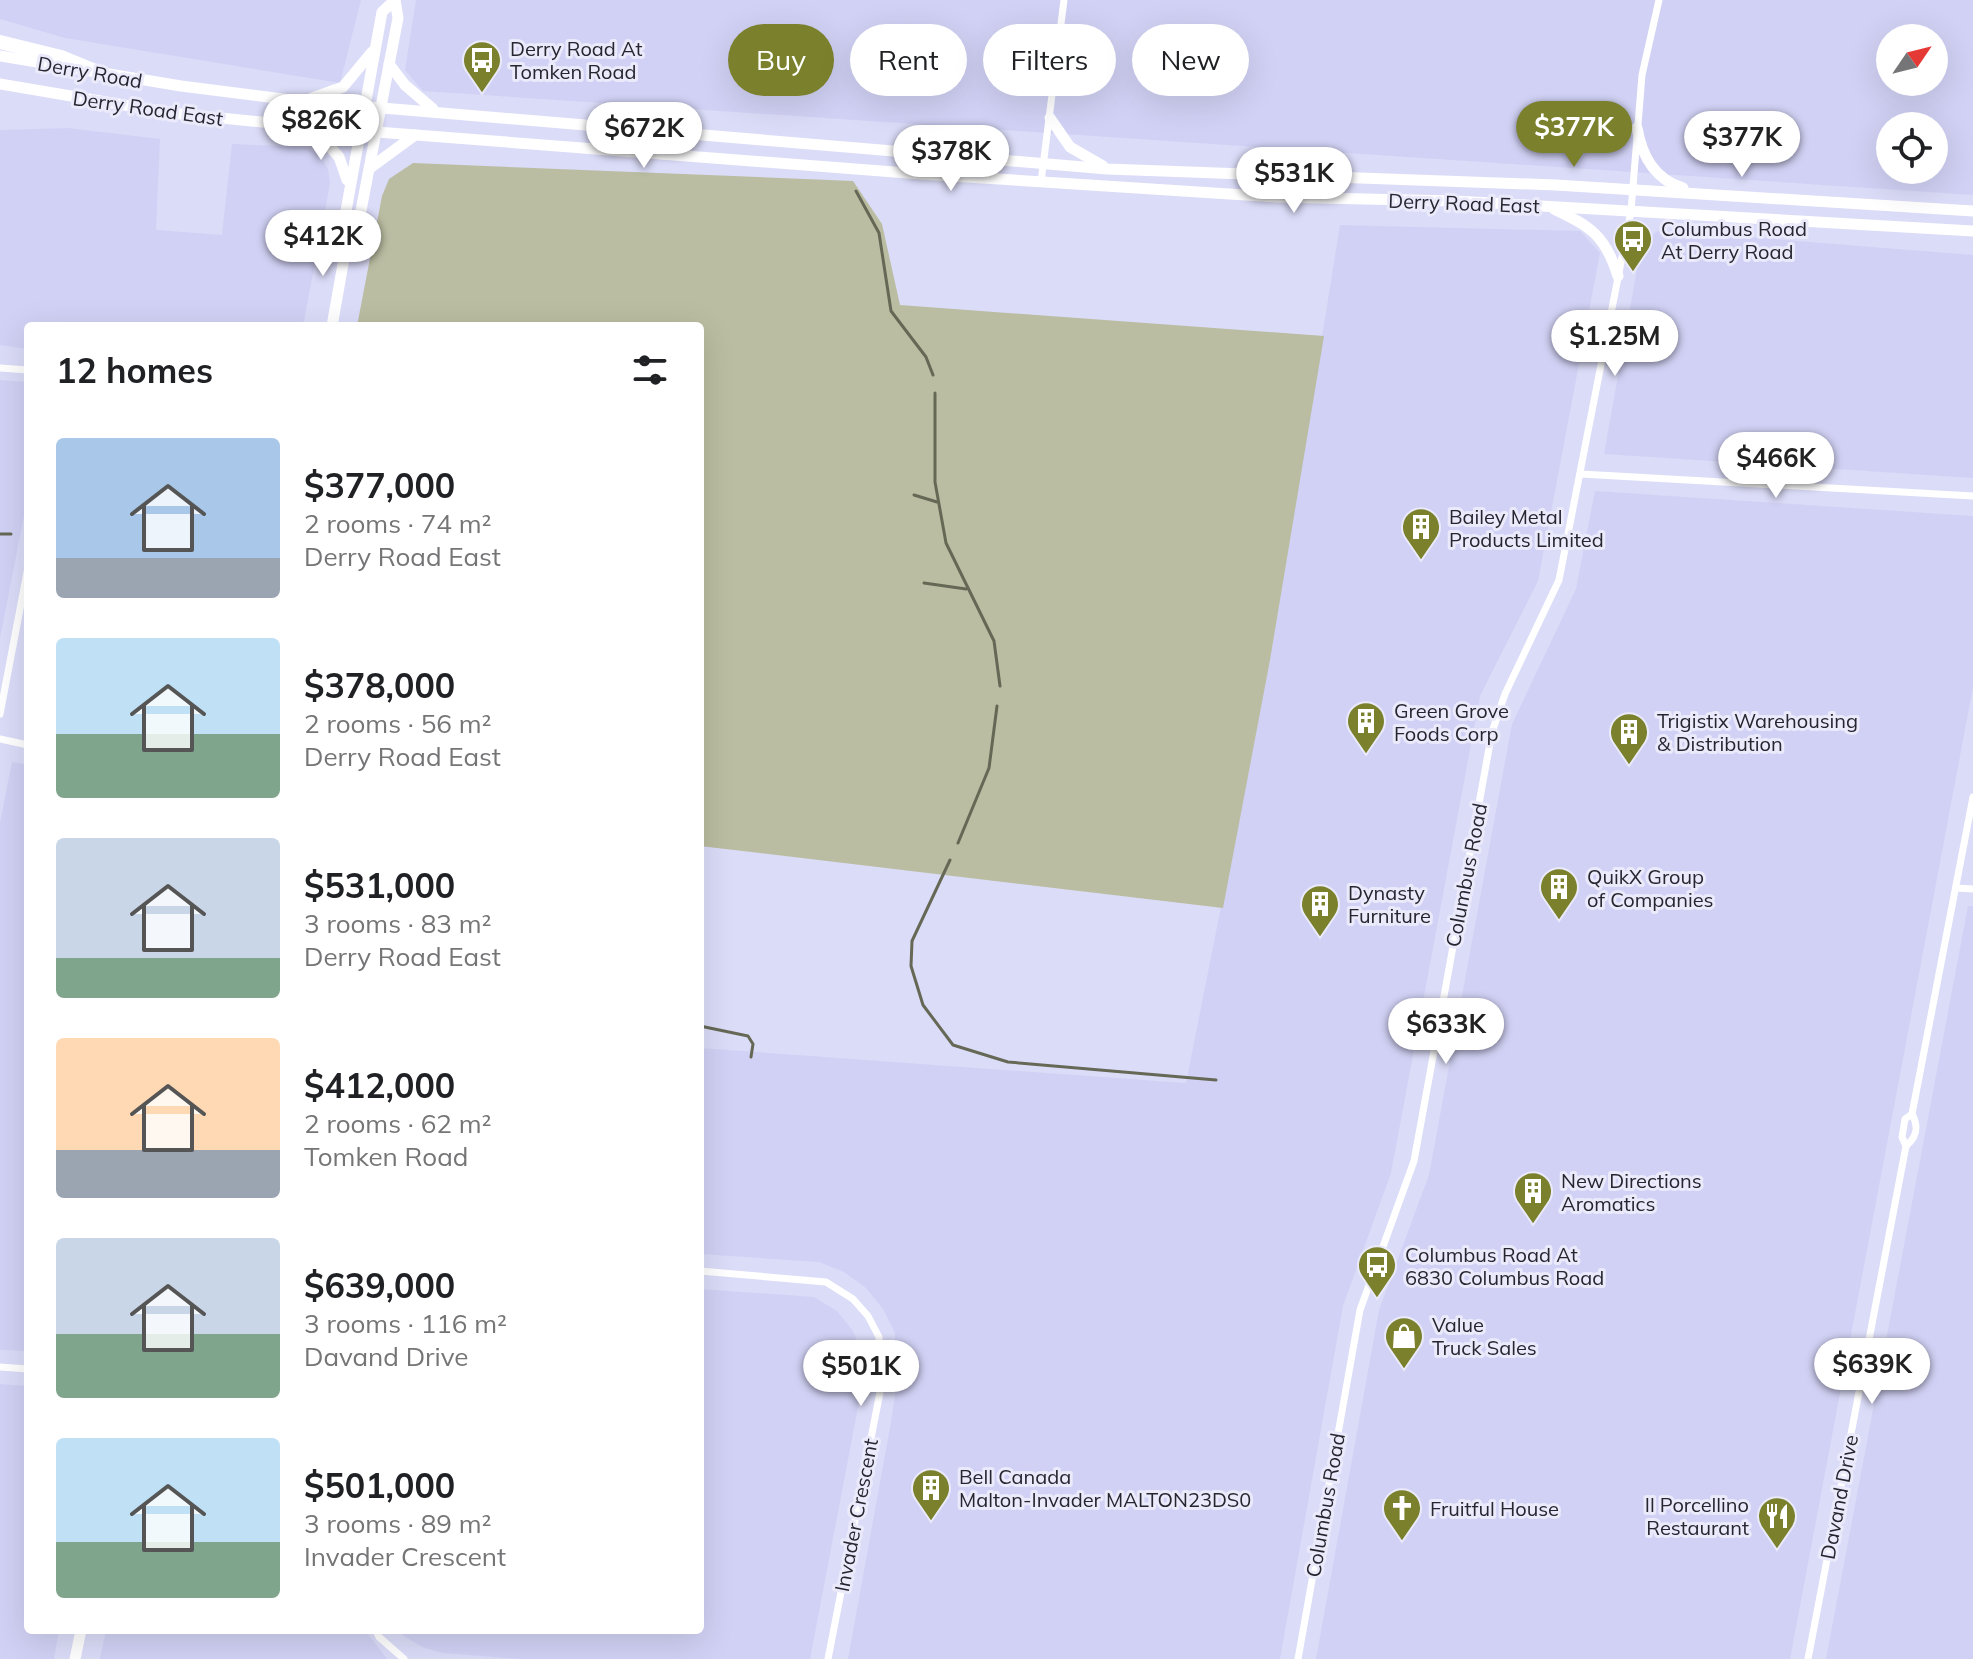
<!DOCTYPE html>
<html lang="en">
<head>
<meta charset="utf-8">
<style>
  :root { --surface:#fff; --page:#f2f2f2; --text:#202124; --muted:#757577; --accent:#7a802b }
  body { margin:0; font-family:Mulish,sans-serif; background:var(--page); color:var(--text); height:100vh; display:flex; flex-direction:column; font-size:30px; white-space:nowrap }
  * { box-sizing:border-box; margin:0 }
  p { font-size:26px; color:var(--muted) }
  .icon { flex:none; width:44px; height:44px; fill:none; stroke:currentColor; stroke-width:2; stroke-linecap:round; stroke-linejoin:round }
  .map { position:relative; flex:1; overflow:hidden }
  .sheet { position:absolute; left:24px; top:322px; width:680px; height:1312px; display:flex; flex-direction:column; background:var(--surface); border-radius:8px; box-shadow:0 8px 32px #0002 }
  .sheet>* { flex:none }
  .top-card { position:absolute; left:728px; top:24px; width:760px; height:72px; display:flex; gap:16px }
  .needle { width:52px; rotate:55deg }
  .controls { position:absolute; left:1876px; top:24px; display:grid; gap:16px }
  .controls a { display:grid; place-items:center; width:72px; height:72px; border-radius:50%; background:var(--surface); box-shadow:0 8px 32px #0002; font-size:40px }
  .price { position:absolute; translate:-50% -68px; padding:0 18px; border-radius:28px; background:#fff; color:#222; font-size:26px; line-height:52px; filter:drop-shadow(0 2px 4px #0008) }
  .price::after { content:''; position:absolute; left:50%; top:48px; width:24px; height:18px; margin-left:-12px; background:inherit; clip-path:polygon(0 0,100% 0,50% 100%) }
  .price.active { background:var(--accent); color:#fff }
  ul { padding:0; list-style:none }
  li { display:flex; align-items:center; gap:24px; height:200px; padding:0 32px }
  li span { display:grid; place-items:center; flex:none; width:224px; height:160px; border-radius:8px; color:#555 }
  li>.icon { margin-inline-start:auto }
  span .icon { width:96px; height:96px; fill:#fffc; stroke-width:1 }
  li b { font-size:34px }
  h2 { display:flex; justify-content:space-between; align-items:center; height:96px; padding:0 32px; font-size:34px }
  .pill { padding:0 28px; border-radius:36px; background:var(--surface); box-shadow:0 8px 32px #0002; font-size:28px; line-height:72px }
  .pill.active { background:var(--accent); color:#fff }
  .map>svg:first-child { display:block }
  .built { fill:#d1d1f5; fill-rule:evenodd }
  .green { fill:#babda1 }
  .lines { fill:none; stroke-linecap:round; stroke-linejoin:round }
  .stream { stroke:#666856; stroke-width:3 }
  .street { stroke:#fff; stroke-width:7 }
  .secondary { stroke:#fff; stroke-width:11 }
  .highway { stroke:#fff; stroke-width:14 }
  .labels { text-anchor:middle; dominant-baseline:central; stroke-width:6; stroke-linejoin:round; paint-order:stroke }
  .poi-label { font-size:20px; fill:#262631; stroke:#eaeafb; text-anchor:start }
  .street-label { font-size:20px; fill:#262631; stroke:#eaeafb }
</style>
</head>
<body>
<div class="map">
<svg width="1973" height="1659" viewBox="0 0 1973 1659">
  <rect width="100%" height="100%" fill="#dbdcf8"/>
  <g class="built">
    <polygon points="0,0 361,0 340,83 65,38 0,19"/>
    <path d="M416 0H1973V195L423 91 405 70ZM1890 38H1934V82H1890ZM1890 126H1934V170H1890Z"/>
    <polygon points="68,128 160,139 156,230 222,235 232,144 307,147 320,156 328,169 330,184 303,326 28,326 28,349 0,345 0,130"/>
    <polygon points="1340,225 1580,231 1600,253 1538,581 1480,696 1391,1173 1343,1306 1280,1659 848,1659 891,1422 897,1381 895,1333 883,1309 866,1288 844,1272 819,1262 700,1254 700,1048 1186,1083 1270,660"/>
    <polygon points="1660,230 1973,255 1973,478 1604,454 1642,241"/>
    <polygon points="0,380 28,382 28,495 0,638"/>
    <polygon points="1595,491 1973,516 1973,687 1790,1659 1316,1659 1379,1310 1429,1175 1512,724 1576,589"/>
    <polygon points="12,762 28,765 28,1351 0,1350 0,823"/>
    <polygon points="1968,906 1973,906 1973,1659 1826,1659"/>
    <polygon points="700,1289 814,1297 837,1311 853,1331 863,1355 863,1381 810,1659 521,1659 442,1653 422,1647 404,1636 399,1630 700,1630"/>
    <polygon points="0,1384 28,1386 28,1630 59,1630 54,1659 0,1659"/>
    <polygon points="106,1630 365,1630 387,1659 100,1659"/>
  </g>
  <polygon class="green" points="413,163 853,181 882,224 900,305 1324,336 1270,660 1223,908 700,846 700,326 357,326 382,196 389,179"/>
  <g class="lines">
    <g class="stream">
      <polyline points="856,191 879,233 891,311 926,357 933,375"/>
      <polyline points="935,393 935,482 946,543 994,641 1000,686"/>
      <polyline points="914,495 937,502"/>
      <polyline points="0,534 11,534"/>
      <polyline points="924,583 966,589"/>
      <polyline points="958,843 989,768 997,706"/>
      <polyline points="950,860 912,941 911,966 923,1005 953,1045 1008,1062 1216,1080"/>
      <polyline points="700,1026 748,1036 753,1044 751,1057"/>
    </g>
    <g class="street">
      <polyline points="1041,182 1064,0"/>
      <polyline points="0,368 28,370"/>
      <polyline points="1581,474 1973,496"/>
      <polyline points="0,714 28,567"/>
      <polyline points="0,739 28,745"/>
      <polyline points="1956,888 1973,889"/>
      <polyline points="1906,1146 1902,1137 1905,1119 1912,1114"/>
      <polyline points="700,1271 826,1282 853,1299 868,1316 879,1337 881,1387 828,1659"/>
      <polyline points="0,1367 28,1369"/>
      <polyline points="376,1630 379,1637 404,1659"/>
      <polyline points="1298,1659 1360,1310 1414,1161 1492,732 1505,694 1559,580 1631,211 1642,75 1659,0"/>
      <path d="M1808 1659 1906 1146C1917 1137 1919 1127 1912 1114L1973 797"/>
    </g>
    <g class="secondary">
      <polyline points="0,56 181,86 299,101 1107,169 1556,185 1973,211"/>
      <polyline points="389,64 405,85 433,109"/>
      <polyline points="0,84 171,113 312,127 920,174 1276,197 1455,201 1973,231"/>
      <polyline points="312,98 343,87 372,52"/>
      <polyline points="1050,118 1070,147 1103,166"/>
      <polyline points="312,127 339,157 347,180"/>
      <path d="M1637 128C1642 156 1654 179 1683 188"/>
      <polyline points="370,168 415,135"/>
      <path d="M1554 209C1591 227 1605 235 1618 276"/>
      <polyline points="348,236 358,226 398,18 395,0"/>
      <polyline points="332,326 348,236 344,222 382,12 394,1"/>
      <polyline points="75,1659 81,1630"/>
    </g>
    <polyline class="highway" points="0,42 61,57 105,75"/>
  </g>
  <defs>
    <g id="bus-pin" transform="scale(2)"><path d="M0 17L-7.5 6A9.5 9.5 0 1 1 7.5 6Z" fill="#7a802b" stroke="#eaeafb"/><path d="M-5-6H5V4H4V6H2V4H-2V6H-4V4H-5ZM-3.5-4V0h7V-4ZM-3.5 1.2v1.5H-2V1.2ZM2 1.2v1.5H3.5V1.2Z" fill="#fff"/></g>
    <g id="building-pin" transform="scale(2)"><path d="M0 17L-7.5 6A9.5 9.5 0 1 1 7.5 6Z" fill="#7a802b" stroke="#eaeafb"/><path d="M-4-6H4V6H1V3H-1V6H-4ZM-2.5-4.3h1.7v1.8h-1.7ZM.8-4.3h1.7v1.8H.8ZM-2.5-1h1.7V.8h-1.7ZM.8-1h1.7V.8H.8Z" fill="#fff"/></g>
    <g id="shop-pin" transform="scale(2)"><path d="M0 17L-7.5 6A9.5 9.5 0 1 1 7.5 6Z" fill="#7a802b" stroke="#eaeafb"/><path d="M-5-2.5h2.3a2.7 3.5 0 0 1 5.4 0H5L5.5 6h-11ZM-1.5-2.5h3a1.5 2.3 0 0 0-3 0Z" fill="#fff"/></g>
    <g id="church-pin" transform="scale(2)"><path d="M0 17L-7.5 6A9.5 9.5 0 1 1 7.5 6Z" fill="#7a802b" stroke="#eaeafb"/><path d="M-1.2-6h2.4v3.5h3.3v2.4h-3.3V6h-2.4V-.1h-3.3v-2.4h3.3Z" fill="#fff"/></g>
    <g id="restaurant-pin" transform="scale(2)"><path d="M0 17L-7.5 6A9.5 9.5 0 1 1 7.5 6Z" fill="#7a802b" stroke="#eaeafb"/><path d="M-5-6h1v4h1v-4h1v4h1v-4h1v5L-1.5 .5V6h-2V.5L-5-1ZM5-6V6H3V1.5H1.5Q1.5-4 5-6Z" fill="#fff"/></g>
  </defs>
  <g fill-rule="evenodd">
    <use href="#bus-pin" x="482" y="60"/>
    <use href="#bus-pin" x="1633" y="239"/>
    <use href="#building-pin" x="1421" y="527"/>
    <use href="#building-pin" x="1366" y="721"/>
    <use href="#building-pin" x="1629" y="732"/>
    <use href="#building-pin" x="1559" y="887"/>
    <use href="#building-pin" x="1320" y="904"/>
    <use href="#building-pin" x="1533" y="1191"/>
    <use href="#bus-pin" x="1377" y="1265"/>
    <use href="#shop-pin" x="1404" y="1336"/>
    <use href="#building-pin" x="931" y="1488"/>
    <use href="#church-pin" x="1402" y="1508"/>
    <use href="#restaurant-pin" x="1777" y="1516"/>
  </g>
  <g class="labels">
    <g class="poi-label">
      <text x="510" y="48">Derry Road At<tspan x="510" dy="23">Tomken Road</tspan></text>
      <text x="1661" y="228">Columbus Road<tspan x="1661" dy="23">At Derry Road</tspan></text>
      <text x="1449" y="516">Bailey Metal<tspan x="1449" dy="23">Products Limited</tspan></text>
      <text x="1394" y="710">Green Grove<tspan x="1394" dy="23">Foods Corp</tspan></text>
      <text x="1657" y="720">Trigistix Warehousing<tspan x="1657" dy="23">&amp; Distribution</tspan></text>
      <text x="1587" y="876">QuikX Group<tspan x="1587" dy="23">of Companies</tspan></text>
      <text x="1348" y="892">Dynasty<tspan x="1348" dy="23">Furniture</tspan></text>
      <text x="1561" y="1180">New Directions<tspan x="1561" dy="23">Aromatics</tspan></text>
      <text x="1405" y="1254">Columbus Road At<tspan x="1405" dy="23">6830 Columbus Road</tspan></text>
      <text x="1432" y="1324">Value<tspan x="1432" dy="23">Truck Sales</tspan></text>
      <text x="959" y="1476">Bell Canada<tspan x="959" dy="23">Malton-Invader MALTON23DS0</tspan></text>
      <text x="1749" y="1504" text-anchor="end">Il Porcellino<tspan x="1749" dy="23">Restaurant</tspan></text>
      <text x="1430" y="1508">Fruitful House</text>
    </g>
    <g class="street-label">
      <text transform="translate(90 72) rotate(10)">Derry Road</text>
      <text transform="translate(148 108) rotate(8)">Derry Road East</text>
      <text transform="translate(1464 203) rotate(2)">Derry Road East</text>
      <text transform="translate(1466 875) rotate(-79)">Columbus Road</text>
      <text transform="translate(1839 1497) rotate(-79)">Davand Drive</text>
      <text transform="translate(1325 1505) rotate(-80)">Columbus Road</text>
      <text transform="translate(856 1515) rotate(-79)">Invader Crescent</text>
    </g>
  </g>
</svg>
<div class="controls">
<a><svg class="needle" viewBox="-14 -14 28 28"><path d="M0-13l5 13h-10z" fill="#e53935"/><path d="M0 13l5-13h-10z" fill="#757577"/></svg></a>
<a><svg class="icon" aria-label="locate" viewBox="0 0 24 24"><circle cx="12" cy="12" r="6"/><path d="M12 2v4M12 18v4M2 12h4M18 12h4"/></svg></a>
</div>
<b class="price" style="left:321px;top:162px">$826K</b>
<b class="price active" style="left:1574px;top:169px">$377K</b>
<b class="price" style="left:644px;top:170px">$672K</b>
<b class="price" style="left:1742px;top:179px">$377K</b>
<b class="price" style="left:951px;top:193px">$378K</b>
<b class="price" style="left:1294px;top:215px">$531K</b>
<b class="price" style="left:323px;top:278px">$412K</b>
<b class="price" style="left:1615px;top:378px">$1.25M</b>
<b class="price" style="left:1776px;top:500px">$466K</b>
<b class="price" style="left:1446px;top:1066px">$633K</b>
<b class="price" style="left:1872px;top:1406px">$639K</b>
<b class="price" style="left:861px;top:1408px">$501K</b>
<div class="top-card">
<a class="pill active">Buy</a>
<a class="pill">Rent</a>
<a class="pill">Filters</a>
<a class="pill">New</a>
</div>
<section class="sheet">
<h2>12 homes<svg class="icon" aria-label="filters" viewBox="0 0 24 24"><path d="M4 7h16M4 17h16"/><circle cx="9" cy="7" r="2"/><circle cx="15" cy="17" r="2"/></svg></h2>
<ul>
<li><span style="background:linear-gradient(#a9c7e8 75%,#9aa5b1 0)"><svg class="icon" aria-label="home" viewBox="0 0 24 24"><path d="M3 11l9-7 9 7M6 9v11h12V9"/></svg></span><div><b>$377,000</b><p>2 rooms · 74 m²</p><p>Derry Road East</p></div></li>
<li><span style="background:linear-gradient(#bfe0f5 60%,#7fa58c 0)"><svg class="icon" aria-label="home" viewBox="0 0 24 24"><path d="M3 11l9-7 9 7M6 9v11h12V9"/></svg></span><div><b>$378,000</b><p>2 rooms · 56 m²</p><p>Derry Road East</p></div></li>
<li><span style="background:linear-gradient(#c9d6e8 75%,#7fa58c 0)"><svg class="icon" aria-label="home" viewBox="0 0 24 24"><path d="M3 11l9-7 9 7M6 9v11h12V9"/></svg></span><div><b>$531,000</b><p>3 rooms · 83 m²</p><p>Derry Road East</p></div></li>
<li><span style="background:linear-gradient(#ffd9b3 70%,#9aa5b1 0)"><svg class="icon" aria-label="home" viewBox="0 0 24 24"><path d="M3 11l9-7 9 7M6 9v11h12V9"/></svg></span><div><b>$412,000</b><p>2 rooms · 62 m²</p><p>Tomken Road</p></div></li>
<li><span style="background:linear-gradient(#c9d6e8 60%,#7fa58c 0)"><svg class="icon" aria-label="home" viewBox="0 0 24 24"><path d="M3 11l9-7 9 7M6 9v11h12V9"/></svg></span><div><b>$639,000</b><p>3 rooms · 116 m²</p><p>Davand Drive</p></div></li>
<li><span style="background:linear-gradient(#bfe0f5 65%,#7fa58c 0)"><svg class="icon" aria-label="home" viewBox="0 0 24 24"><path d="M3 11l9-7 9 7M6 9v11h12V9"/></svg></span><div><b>$501,000</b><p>3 rooms · 89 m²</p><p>Invader Crescent</p></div></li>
</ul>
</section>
</div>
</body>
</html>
